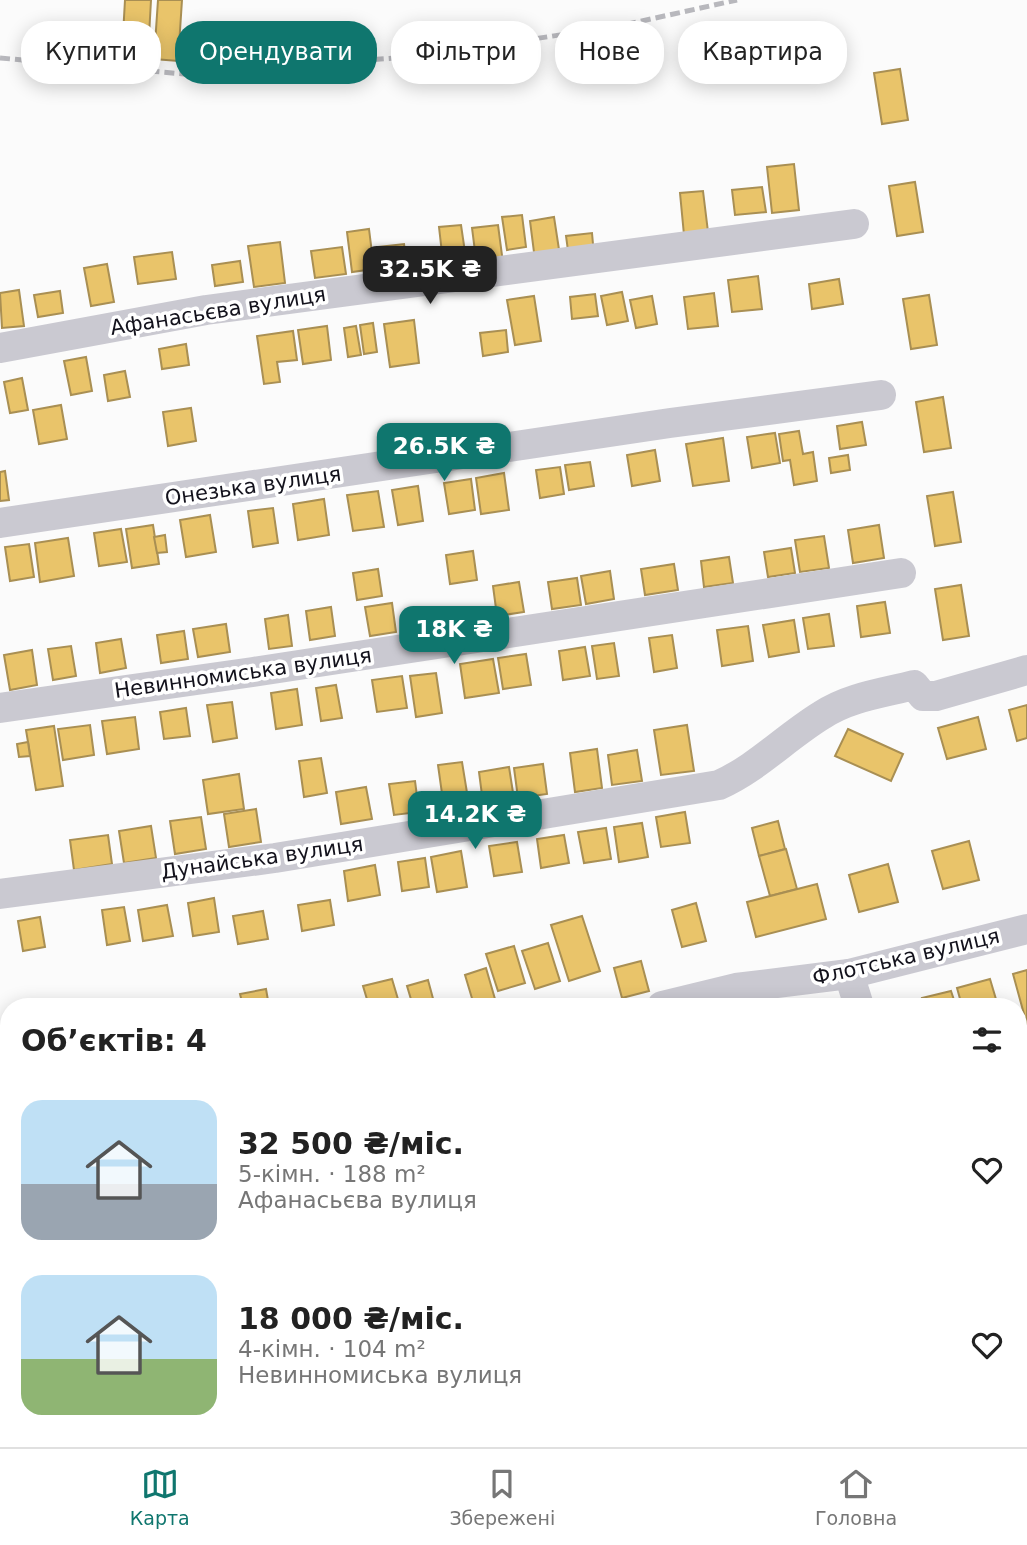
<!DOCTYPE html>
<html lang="uk">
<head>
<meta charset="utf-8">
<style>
  :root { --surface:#fff; --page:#f2f2f2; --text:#222; --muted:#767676; --line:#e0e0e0; --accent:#0f766e }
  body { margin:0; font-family:"DejaVu Sans",sans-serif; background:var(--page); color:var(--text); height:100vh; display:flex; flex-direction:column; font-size:26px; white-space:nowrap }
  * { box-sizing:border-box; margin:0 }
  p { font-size:23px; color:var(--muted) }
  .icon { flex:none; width:38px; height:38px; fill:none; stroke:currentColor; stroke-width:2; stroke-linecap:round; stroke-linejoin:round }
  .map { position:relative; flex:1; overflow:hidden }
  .panel { position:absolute; left:0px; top:998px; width:1027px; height:450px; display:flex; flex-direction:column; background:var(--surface); border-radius:28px 28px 0 0; box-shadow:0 4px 18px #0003 }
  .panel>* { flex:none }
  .top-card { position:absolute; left:21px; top:21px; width:985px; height:63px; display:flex; gap:14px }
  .price { position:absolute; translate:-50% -60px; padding:0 16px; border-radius:14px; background:var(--accent); color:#fff; font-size:23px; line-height:46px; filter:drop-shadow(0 2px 4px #0008) }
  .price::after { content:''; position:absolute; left:50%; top:42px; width:21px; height:16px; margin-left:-10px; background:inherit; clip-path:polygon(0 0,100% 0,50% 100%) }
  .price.current { background:#222; color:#fff }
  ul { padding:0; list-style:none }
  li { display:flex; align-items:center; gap:21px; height:175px; padding:0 21px }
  li span { display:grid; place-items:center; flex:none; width:196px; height:140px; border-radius:21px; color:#555 }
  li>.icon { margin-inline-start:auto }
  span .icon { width:84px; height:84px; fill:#fffc; stroke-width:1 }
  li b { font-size:30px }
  h2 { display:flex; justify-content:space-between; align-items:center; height:84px; padding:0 21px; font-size:30px }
  .tag { padding:0 24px; border-radius:28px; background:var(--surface); box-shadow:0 4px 18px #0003; font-size:24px; line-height:63px }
  .tag.current { background:var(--accent); color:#fff }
  .menu { display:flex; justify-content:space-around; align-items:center; height:98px; border-top:2px solid var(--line); background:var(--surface); font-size:19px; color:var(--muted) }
  .menu a { display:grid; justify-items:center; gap:4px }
  .menu .current { color:var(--accent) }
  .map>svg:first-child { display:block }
  .built { fill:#f5f4fd }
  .homes { fill:#e9c46a; stroke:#a98f53; stroke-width:2 }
  .schools { fill:#2a9d8f; stroke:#23736c; stroke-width:2 }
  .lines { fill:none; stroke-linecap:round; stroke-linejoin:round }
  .minor { stroke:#cac9d1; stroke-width:30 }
  .rail { stroke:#b8b8bd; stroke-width:5; stroke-dasharray:10 5; stroke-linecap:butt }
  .labels { text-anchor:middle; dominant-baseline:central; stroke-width:7; stroke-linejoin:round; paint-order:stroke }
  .street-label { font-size:21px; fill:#13121c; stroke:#fff }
</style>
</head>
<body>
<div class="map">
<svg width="1027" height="1447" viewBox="0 0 1027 1447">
  <rect width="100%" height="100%" fill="#fbfbfb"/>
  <polygon class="built" points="1027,1107 1027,1447 1002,1447 999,1439 1018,1438 1018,1109"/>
  <g class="homes">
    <polygon points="125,0 151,0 148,54 122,53"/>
    <polygon points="158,0 182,0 178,61 154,59"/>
    <polygon points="900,69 908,120 882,124 874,73"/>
    <polygon points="794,164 799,210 772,213 767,167"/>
    <polygon points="915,182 923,232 897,236 889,186"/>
    <polygon points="762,187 766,212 735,215 732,190"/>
    <polygon points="703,191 708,232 684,235 680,193"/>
    <polygon points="522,215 526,247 507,250 502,217"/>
    <polygon points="554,217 560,256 535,260 530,221"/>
    <polygon points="461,225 466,259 443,262 439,227"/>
    <polygon points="498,225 503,263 477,267 472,228"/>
    <polygon points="369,229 374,269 352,272 347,232"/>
    <polygon points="592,233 594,255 569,258 566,236"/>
    <polygon points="280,242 285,283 254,287 248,246"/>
    <polygon points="404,244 407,266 381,269 379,247"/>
    <polygon points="342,247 346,274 315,278 311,251"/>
    <polygon points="172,252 176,279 138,284 134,257"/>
    <polygon points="240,261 243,282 215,286 212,265"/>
    <polygon points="107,264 114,302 91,306 84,268"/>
    <polygon points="758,276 762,309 732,312 728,280"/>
    <polygon points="839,279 843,304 812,309 809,284"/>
    <polygon points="19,290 24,326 2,328 0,293"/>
    <polygon points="60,291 63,313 38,317 34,295"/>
    <polygon points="622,292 628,321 607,325 601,296"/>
    <polygon points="714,293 718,326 688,329 684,297"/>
    <polygon points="595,294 598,316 572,319 570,297"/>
    <polygon points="929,295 937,345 911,349 903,299"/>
    <polygon points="534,296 541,341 515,345 507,300"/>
    <polygon points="652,296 657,324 636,328 630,300"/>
    <polygon points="414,320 419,363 390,367 384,324"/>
    <polygon points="373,323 377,352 364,354 360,325"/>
    <polygon points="327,326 331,360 303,364 298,330"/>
    <polygon points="356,326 361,355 348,357 344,328"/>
    <polygon points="506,330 508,352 483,356 480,333"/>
    <polygon points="293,331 297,360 277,362 280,382 264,384 257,336"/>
    <polygon points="186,344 189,365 162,369 159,349"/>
    <polygon points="86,357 92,391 71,395 64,361"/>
    <polygon points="125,371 130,397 108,401 104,375"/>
    <polygon points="22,378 28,410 10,413 4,382"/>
    <polygon points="943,397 951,448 924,452 916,402"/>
    <polygon points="61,405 67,439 39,444 33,410"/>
    <polygon points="191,408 196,441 168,446 163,412"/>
    <polygon points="862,422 866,445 840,449 837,426"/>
    <polygon points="799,431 803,454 813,452 817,481 794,485 790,460 783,461 779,434"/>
    <polygon points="775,433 780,463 752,468 747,437"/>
    <polygon points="723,438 729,481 693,486 686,444"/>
    <polygon points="655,450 660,481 632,486 627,455"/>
    <polygon points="848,455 850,470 831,473 829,458"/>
    <polygon points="590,462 594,486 569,490 565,465"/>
    <polygon points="560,467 564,494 540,498 536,470"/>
    <polygon points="5,471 9,500 0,501 0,472"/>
    <polygon points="504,473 509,510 481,514 476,478"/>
    <polygon points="471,479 475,510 449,514 444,483"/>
    <polygon points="418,486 423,521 398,525 392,490"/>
    <polygon points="378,491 384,527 353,531 347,495"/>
    <polygon points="953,492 961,542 935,546 927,496"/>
    <polygon points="324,499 329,535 298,540 293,504"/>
    <polygon points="273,508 278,543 253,547 248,511"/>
    <polygon points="210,515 216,552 186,557 180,520"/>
    <polygon points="153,525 159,564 132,568 126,529"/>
    <polygon points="879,525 884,558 853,563 848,530"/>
    <polygon points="121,529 127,562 99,566 94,533"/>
    <polygon points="165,535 167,552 157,553 154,537"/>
    <polygon points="824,536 829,568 800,572 795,540"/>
    <polygon points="68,538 74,576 40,582 35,543"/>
    <polygon points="29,544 34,577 10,581 5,547"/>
    <polygon points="791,548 795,573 768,577 764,552"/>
    <polygon points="473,551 477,580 450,584 446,555"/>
    <polygon points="729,557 733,583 704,587 701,561"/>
    <polygon points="674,564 678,590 645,595 641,569"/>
    <polygon points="378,569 382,596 357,600 353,573"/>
    <polygon points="610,571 614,599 586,604 581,576"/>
    <polygon points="577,578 581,605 552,609 548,582"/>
    <polygon points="519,582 524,612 497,616 493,586"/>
    <polygon points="961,585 969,636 943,640 935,589"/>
    <polygon points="885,602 890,633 861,637 857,606"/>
    <polygon points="392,603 396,632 370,636 365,607"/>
    <polygon points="331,607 335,636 310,640 306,611"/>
    <polygon points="829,614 834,646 808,649 803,618"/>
    <polygon points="288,615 292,646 269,649 265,619"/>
    <polygon points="794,620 799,652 769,657 763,625"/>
    <polygon points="226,624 230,652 198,657 193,629"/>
    <polygon points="748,626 753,661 722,666 717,630"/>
    <polygon points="184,631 188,659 161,663 157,635"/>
    <polygon points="672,635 677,668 654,672 649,638"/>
    <polygon points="121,639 126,668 100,673 96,643"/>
    <polygon points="614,643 619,676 597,679 592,646"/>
    <polygon points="71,646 76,676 53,680 48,649"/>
    <polygon points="585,647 590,676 563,680 559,651"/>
    <polygon points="32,650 37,685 10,690 4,655"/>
    <polygon points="526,654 531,685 503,689 498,658"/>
    <polygon points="493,659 499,693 465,698 460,664"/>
    <polygon points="436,673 442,713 416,717 410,676"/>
    <polygon points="402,676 407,708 377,712 372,680"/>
    <polygon points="336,685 342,718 321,721 316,688"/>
    <polygon points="297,689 302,725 276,729 271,693"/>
    <polygon points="232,702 237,738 213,742 207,705"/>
    <polygon points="1027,705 1027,738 1017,741 1009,710"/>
    <polygon points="186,708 190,736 164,739 160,712"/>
    <polygon points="135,717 139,749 107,754 102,721"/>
    <polygon points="978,717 986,749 947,759 938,728"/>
    <polygon points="90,725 94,755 63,760 58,729"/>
    <polygon points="687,725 694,771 661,775 654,730"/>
    <polygon points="54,726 63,786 36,790 26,730"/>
    <polygon points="848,729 903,754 891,781 835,756"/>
    <polygon points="28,742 30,756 19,757 17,744"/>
    <polygon points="597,749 602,788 575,792 570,753"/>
    <polygon points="637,750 642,781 612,785 608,755"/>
    <polygon points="321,758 327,793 304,797 299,761"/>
    <polygon points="462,762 469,805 444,808 438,765"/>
    <polygon points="543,764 547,794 518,798 514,768"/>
    <polygon points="509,767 514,799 483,803 479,772"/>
    <polygon points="239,774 244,809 208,814 203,780"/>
    <polygon points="415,781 419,812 394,815 389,784"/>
    <polygon points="366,787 372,819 341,824 336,792"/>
    <polygon points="256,809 261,842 229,847 224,814"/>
    <polygon points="685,812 690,843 661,847 656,817"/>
    <polygon points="201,817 206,849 175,854 170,821"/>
    <polygon points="778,821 785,849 759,856 752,828"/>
    <polygon points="642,823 648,857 619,862 614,827"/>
    <polygon points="151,826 156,858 124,863 119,831"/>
    <polygon points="606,828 611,859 584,863 578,832"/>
    <polygon points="108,835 112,864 74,870 70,840"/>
    <polygon points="564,835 569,863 541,868 537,839"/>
    <polygon points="969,841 979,880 943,889 932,851"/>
    <polygon points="517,842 522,872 494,876 489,846"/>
    <polygon points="786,849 797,889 770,896 759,856"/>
    <polygon points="461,851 467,887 437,892 431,857"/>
    <polygon points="425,858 429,887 402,891 398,862"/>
    <polygon points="888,864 898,902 859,912 849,875"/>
    <polygon points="375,865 380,895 348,901 344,871"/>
    <polygon points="817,884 826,919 756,937 747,902"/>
    <polygon points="214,898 219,932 193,936 188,903"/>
    <polygon points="330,900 334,925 302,931 298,905"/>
    <polygon points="696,903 706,941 682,947 672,910"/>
    <polygon points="167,905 173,936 143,941 138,910"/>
    <polygon points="124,907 130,941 107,945 102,910"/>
    <polygon points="263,911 268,939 238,944 233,916"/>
    <polygon points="582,916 600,971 569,981 551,925"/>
    <polygon points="40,917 45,947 23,951 18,921"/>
    <polygon points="548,943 560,981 535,989 522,951"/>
    <polygon points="514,946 525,983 498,991 486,954"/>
    <polygon points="641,961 649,991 622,998 614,968"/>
    <polygon points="486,968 495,999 474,1005 465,975"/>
    <polygon points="1027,970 1027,1025 1013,974"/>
    <polygon points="392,979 400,1006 369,1006 363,986"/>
    <polygon points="990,979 998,1006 962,1006 957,988"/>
    <polygon points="428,980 435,1006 413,1006 407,986"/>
    <polygon points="266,989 269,1006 243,1006 240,994"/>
    <polygon points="951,991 956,1006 924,1006 922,998"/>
    <polygon points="0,1073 8,1118 0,1119"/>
    <polygon points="9,1220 9,1248 0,1250 0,1221"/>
    <polygon points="23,1438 77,1438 78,1445 25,1447"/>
    <polygon points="482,1438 527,1438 528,1447 483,1447"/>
    <polygon points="666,1438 704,1438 702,1447 665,1447"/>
    <polygon points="917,1438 948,1438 951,1447 920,1447"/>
  </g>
  <g class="schools">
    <polygon points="1027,1252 1027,1355 1018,1326 1018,1254"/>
    <polygon points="1027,1357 1027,1404 1018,1406 1018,1360"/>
  </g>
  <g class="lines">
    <g class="minor">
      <polyline points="0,348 206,310 854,224"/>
      <polyline points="0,523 670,423 881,395"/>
      <polyline points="0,708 253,672 901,573"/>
      <path d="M0 894 275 858 719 785C757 768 786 737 822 715 849 697 883 693 914 685L923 696H936L1027 670"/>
      <polyline points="849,974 859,1006"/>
      <polyline points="662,1006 736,988 849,974 1027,929"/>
      <polyline points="0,1161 9,1160"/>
      <polyline points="0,1388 9,1387"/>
      <polyline points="971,1438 973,1447"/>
    </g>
    <polyline class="rail" points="0,58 184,74 421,56 619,26 737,0"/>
  </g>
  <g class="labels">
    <g class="street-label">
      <text transform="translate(218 311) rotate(-9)">Афанасьєва вулиця</text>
      <text transform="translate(253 486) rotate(-8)">Онезька вулиця</text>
      <text transform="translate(243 673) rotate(-8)">Невинномиська вулиця</text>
      <text transform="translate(262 858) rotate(-8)">Дунайська вулиця</text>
      <text transform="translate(906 957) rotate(-13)">Флотська вулиця</text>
    </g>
  </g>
</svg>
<b class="price current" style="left:430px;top:306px">32.5K ₴</b>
<b class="price" style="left:444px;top:483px">26.5K ₴</b>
<b class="price" style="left:454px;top:666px">18K ₴</b>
<b class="price" style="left:475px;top:851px">14.2K ₴</b>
<div class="top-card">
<a class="tag">Купити</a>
<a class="tag current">Орендувати</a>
<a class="tag">Фільтри</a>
<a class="tag">Нове</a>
<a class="tag">Квартира</a>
</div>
<section class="panel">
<h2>Об’єктів: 4<svg class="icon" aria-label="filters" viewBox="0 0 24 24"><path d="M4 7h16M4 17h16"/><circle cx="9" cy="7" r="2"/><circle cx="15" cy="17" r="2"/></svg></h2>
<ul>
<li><span style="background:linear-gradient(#bfe0f5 60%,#9aa5b1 0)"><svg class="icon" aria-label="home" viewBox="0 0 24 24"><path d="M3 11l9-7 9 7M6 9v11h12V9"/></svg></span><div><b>32 500 ₴/міс.</b><p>5-кімн. · 188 m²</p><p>Афанасьєва вулиця</p></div><svg class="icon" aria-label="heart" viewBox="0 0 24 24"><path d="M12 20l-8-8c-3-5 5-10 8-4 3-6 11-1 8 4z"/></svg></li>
<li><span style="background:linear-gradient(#bfe0f5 60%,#8fb573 0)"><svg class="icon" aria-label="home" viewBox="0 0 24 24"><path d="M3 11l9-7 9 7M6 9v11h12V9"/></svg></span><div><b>18 000 ₴/міс.</b><p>4-кімн. · 104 m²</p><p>Невинномиська вулиця</p></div><svg class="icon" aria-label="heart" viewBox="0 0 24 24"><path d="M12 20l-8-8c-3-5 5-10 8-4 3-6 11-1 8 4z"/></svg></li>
</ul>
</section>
</div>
<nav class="menu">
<a class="current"><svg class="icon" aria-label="map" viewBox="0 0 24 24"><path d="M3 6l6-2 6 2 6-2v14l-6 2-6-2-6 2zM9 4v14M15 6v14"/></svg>Карта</a>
<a><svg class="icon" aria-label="saved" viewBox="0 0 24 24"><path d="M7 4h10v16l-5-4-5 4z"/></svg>Збережені</a>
<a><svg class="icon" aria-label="home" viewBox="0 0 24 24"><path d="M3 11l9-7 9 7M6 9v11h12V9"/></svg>Головна</a>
</nav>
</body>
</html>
